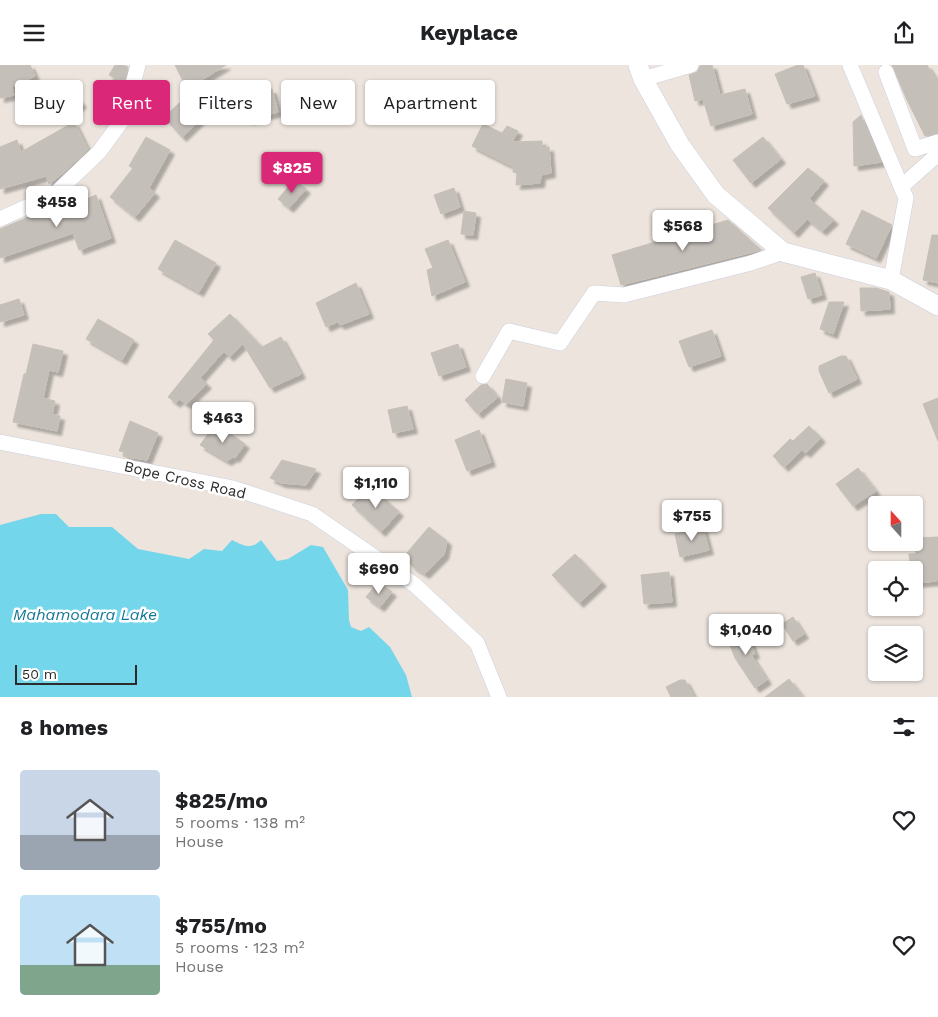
<!DOCTYPE html>
<html lang="en">
<head>
<meta charset="utf-8">
<style>
  :root { --surface:#fff; --page:#f2f2f2; --text:#202124; --muted:#757577; --accent:#db2777 }
  body { margin:0; font-family:"Work Sans",sans-serif; background:var(--page); color:var(--text); height:100vh; display:flex; flex-direction:column; font-size:19px; white-space:nowrap }
  * { box-sizing:border-box; margin:0 }
  p { font-size:16px; color:var(--muted) }
  .icon { flex:none; width:28px; height:28px; fill:none; stroke:currentColor; stroke-width:2; stroke-linecap:round; stroke-linejoin:round }
  .map { position:relative; height:632px; overflow:hidden }
  .panel { display:flex; flex-direction:column; background:var(--surface); flex:1 }
  .panel>* { flex:none }
  .banner { position:absolute; left:15px; top:15px; width:500px; height:45px; display:flex; gap:10px }
  .needle { width:32px; rotate:339deg }
  .fabs { position:absolute; left:868px; top:431px; display:grid; gap:10px }
  .fabs a { display:grid; place-items:center; width:55px; height:55px; border-radius:5px; background:var(--surface); box-shadow:0 1px 4px #0004; font-size:25px }
  .scale { position:absolute; left:15px; bottom:12px; width:122px; box-sizing:border-box; padding-left:5px; border:2px solid #2b2b2b; border-top:0; font-size:14px; line-height:18px; white-space:nowrap; color:#2b2b2b; -webkit-text-stroke:4px #fff; paint-order:stroke }
  .price { position:absolute; translate:-50% -42px; padding:0 11px; border-radius:5px; background:#fff; color:#222; font-size:16px; line-height:32px; filter:drop-shadow(0 1px 2px #0008) }
  .price::after { content:''; position:absolute; left:50%; top:30px; width:15px; height:11px; margin-left:-8px; background:inherit; clip-path:polygon(0 0,100% 0,50% 100%) }
  .price.current { background:var(--accent); color:#fff }
  ul { padding:0; list-style:none }
  li { display:flex; align-items:center; gap:15px; height:125px; padding:0 20px }
  li span { display:grid; place-items:center; flex:none; width:140px; height:100px; border-radius:5px; color:#555 }
  li>.icon { margin-inline-start:auto }
  span .icon { width:60px; height:60px; fill:#fffc; stroke-width:1 }
  li b { font-size:21px }
  h2 { display:flex; justify-content:space-between; align-items:center; height:60px; padding:0 20px; font-size:21px }
  .chip { padding:0 18px; border-radius:5px; background:var(--surface); box-shadow:0 1px 4px #0004; font-size:18px; line-height:45px }
  .chip.current { background:var(--accent); color:#fff }
  header { display:flex; justify-content:space-between; align-items:center; height:65px; padding:0 20px; background:var(--surface); font-size:22px; font-weight:700 }
  .map>svg:first-child { display:block }
  .water { fill:#74d6ea }
  .building { fill:#c5bfb9; stroke:#c7c0b7; filter:url(#shadow) }
  .lines { fill:none; stroke-linecap:round; stroke-linejoin:round }
  .minor-casing { stroke:#ccd0dc; stroke-width:16 }
  .tertiary-casing { stroke:#ccd0dc; stroke-width:20 }
  .minor { stroke:#fff; stroke-width:15 }
  .tertiary { stroke:#fff; stroke-width:19 }
  .labels { text-anchor:middle; dominant-baseline:central; stroke-width:5; stroke-linejoin:round; paint-order:stroke }
  .street-label { font-size:15px; fill:#2b2b2b; stroke:#fff }
  .water-label { font-size:16px; font-style:italic; fill:#127697; stroke:#fff }
</style>
</head>
<body>
<header><svg class="icon" aria-label="menu" viewBox="0 0 24 24"><path d="M4 6h16M4 12h16M4 18h16"/></svg>Keyplace<svg class="icon" aria-label="share" viewBox="0 0 24 24"><path d="M12 15V3M7 8l5-5 5 5M5 13v7h14v-7"/></svg></header>
<div class="map">
<svg width="938" height="632" viewBox="0 0 938 632">
  <defs>
    <filter id="shadow"><feDropShadow dx="4.5" dy="4.5" stdDeviation="1" flood-color="#0004"/></filter>
  </defs>
  <rect width="100%" height="100%" fill="#ece4dd"/>
  <path class="water" d="M41 449H56L69 462H112L138 484 189 494 204 484 222 486 232 475C244 481 251 485 261 475L277 496 288 494 311 480 323 482 348 525 349 555 351 562 361 566 369 562 390 582 406 610 412 632H0V460Z"/>
  <g class="building">
    <polygon points="0,0 30,0 35,11 12,22 14,30 0,33"/>
    <polygon points="115,0 123,0 128,2 124,18 109,10"/>
    <polygon points="175,0 226,0 187,24"/>
    <polygon points="706,0 712,0 720,30 745,24 752,49 711,61 703,34 695,36 689,10 697,7 700,1"/>
    <polygon points="798,0 803,0 815,31 787,39 775,9"/>
    <polygon points="892,0 927,0 938,18 938,68 925,71 907,35"/>
    <polygon points="272,24 278,47 248,55 241,33"/>
    <polygon points="71,27 82,38 67,54 56,44"/>
    <polygon points="186,32 204,51 182,72 164,52"/>
    <polygon points="861,50 881,97 854,101 853,57"/>
    <polygon points="74,57 88,85 62,109 49,119 46,111 0,124 0,82 17,75 21,87"/>
    <polygon points="483,59 502,68 507,61 518,66 512,77 542,76 542,83 549,82 551,108 541,110 540,118 516,120 517,108 513,107 514,102 472,81"/>
    <polygon points="146,72 170,85 149,123 155,128 135,152 110,132 133,103 129,101"/>
    <polygon points="763,72 781,94 751,118 733,95"/>
    <polygon points="808,103 824,116 809,134 834,155 822,166 807,154 794,168 768,143"/>
    <polygon points="294,115 306,124 289,143 278,134"/>
    <polygon points="454,123 460,142 441,149 434,130"/>
    <polygon points="96,130 111,173 79,185 73,168 0,193 0,164 50,143 53,148"/>
    <polygon points="862,145 892,160 876,193 846,179"/>
    <polygon points="464,146 476,148 473,170 461,169"/>
    <polygon points="728,155 761,185 621,220 612,190"/>
    <polygon points="932,170 938,170 938,218 923,215"/>
    <polygon points="175,175 216,198 199,227 158,204"/>
    <polygon points="448,175 465,217 432,231 427,205 433,203 425,184"/>
    <polygon points="815,208 822,230 808,234 801,212"/>
    <polygon points="356,218 369,249 340,260 337,257 326,262 316,238"/>
    <polygon points="860,223 876,223 889,227 890,244 861,246"/>
    <polygon points="19,234 24,250 0,257 0,240"/>
    <polygon points="829,237 844,237 833,269 820,264"/>
    <polygon points="230,249 262,282 281,272 301,309 270,323 243,279 229,292 224,286 200,313 207,319 186,339 179,334 176,338 168,332 214,275 208,269"/>
    <polygon points="98,254 134,275 122,295 86,274"/>
    <polygon points="712,265 721,291 689,302 679,276"/>
    <polygon points="33,279 63,286 58,307 49,305 43,333 55,336 52,349 60,351 57,366 13,357 24,309 26,309"/>
    <polygon points="458,279 466,302 439,311 431,288"/>
    <polygon points="841,291 846,291 857,314 829,328 819,306 819,301"/>
    <polygon points="506,314 527,318 523,341 502,337"/>
    <polygon points="487,319 498,332 478,349 465,335 481,320"/>
    <polygon points="938,333 938,376 923,339"/>
    <polygon points="407,341 413,364 393,368 388,345"/>
    <polygon points="130,356 158,368 147,395 126,392 123,391 124,387 119,386"/>
    <polygon points="218,360 245,379 235,393 233,392 227,396 200,380 213,362 216,363"/>
    <polygon points="809,361 821,373 806,388 802,385 784,402 773,391 790,374 793,376"/>
    <polygon points="479,365 491,397 467,406 455,375"/>
    <polygon points="282,395 316,404 306,420 281,418 270,413"/>
    <polygon points="858,403 876,426 853,441 836,419"/>
    <polygon points="370,421 399,447 381,467 352,440"/>
    <polygon points="429,462 447,476 444,490 425,509 412,501 405,490"/>
    <polygon points="703,463 709,485 680,492 675,469"/>
    <polygon points="938,472 937,516 914,518 914,505 910,505 909,489 916,489 915,473"/>
    <polygon points="575,489 602,517 579,538 552,510"/>
    <polygon points="669,507 672,537 644,539 641,510"/>
    <polygon points="378,517 392,527 380,542 366,532"/>
    <polygon points="793,552 804,569 793,576 782,559"/>
    <polygon points="745,563 755,589 751,590 767,615 755,623 735,593 726,570"/>
    <polygon points="789,614 803,632 765,632"/>
    <polygon points="680,615 685,615 694,632 671,632 666,622"/>
  </g>
  <g class="lines">
    <g class="minor-casing">
      <g id="minor">
        <polyline points="850,0 906,133 891,215"/>
        <polyline points="886,7 915,84 938,77"/>
        <polyline points="643,14 691,0"/>
        <polyline points="901,122 938,89"/>
        <polyline points="0,154 55,129 99,87 124,53 138,0"/>
        <polyline points="483,311 509,266 560,278 594,228 624,230 751,198 783,187"/>
        <polyline points="0,377 233,423 312,449 415,520 477,578 499,632"/>
      </g>
    </g>
    <g class="tertiary-casing">
      <polyline id="tertiary" points="638,0 643,14 680,80 716,130 783,187 891,215 938,241"/>
    </g>
    <use href="#minor" class="minor"/>
    <use href="#tertiary" class="tertiary"/>
  </g>
  <g class="labels">
    <g class="street-label">
      <text transform="translate(185 415) rotate(13)">Bope Cross Road</text>
    </g>
    <g class="water-label">
      <text x="85" y="549">Mahamodara Lake</text>
    </g>
  </g>
</svg>
<div class="fabs">
<a><svg class="needle" viewBox="-14 -14 28 28"><path d="M0-13l5 13h-10z" fill="#e53935"/><path d="M0 13l5-13h-10z" fill="#757577"/></svg></a>
<a><svg class="icon" aria-label="locate" viewBox="0 0 24 24"><circle cx="12" cy="12" r="6"/><path d="M12 2v4M12 18v4M2 12h4M18 12h4"/></svg></a>
<a><svg class="icon" aria-label="layers" viewBox="0 0 24 24"><path d="M12 4l9 5-9 5-9-5zM3 14l9 5 9-5"/></svg></a>
</div>
<div class="scale">50 m</div>
<b class="price current" style="left:292px;top:129px">$825</b>
<b class="price" style="left:57px;top:163px">$458</b>
<b class="price" style="left:683px;top:187px">$568</b>
<b class="price" style="left:223px;top:379px">$463</b>
<b class="price" style="left:376px;top:444px">$1,110</b>
<b class="price" style="left:692px;top:477px">$755</b>
<b class="price" style="left:379px;top:530px">$690</b>
<b class="price" style="left:746px;top:591px">$1,040</b>
<div class="banner">
<a class="chip">Buy</a>
<a class="chip current">Rent</a>
<a class="chip">Filters</a>
<a class="chip">New</a>
<a class="chip">Apartment</a>
</div>
</div>
<section class="panel">
<h2>8 homes<svg class="icon" aria-label="filters" viewBox="0 0 24 24"><path d="M4 7h16M4 17h16"/><circle cx="9" cy="7" r="2"/><circle cx="15" cy="17" r="2"/></svg></h2>
<ul>
<li><span style="background:linear-gradient(#c9d6e8 65%,#9aa5b1 0)"><svg class="icon" aria-label="home" viewBox="0 0 24 24"><path d="M3 11l9-7 9 7M6 9v11h12V9"/></svg></span><div><b>$825/mo</b><p>5 rooms · 138 m²</p><p>House</p></div><svg class="icon" aria-label="heart" viewBox="0 0 24 24"><path d="M12 20l-8-8c-3-5 5-10 8-4 3-6 11-1 8 4z"/></svg></li>
<li><span style="background:linear-gradient(#bfe0f5 70%,#7fa58c 0)"><svg class="icon" aria-label="home" viewBox="0 0 24 24"><path d="M3 11l9-7 9 7M6 9v11h12V9"/></svg></span><div><b>$755/mo</b><p>5 rooms · 123 m²</p><p>House</p></div><svg class="icon" aria-label="heart" viewBox="0 0 24 24"><path d="M12 20l-8-8c-3-5 5-10 8-4 3-6 11-1 8 4z"/></svg></li>
</ul>
</section>
</body>
</html>
